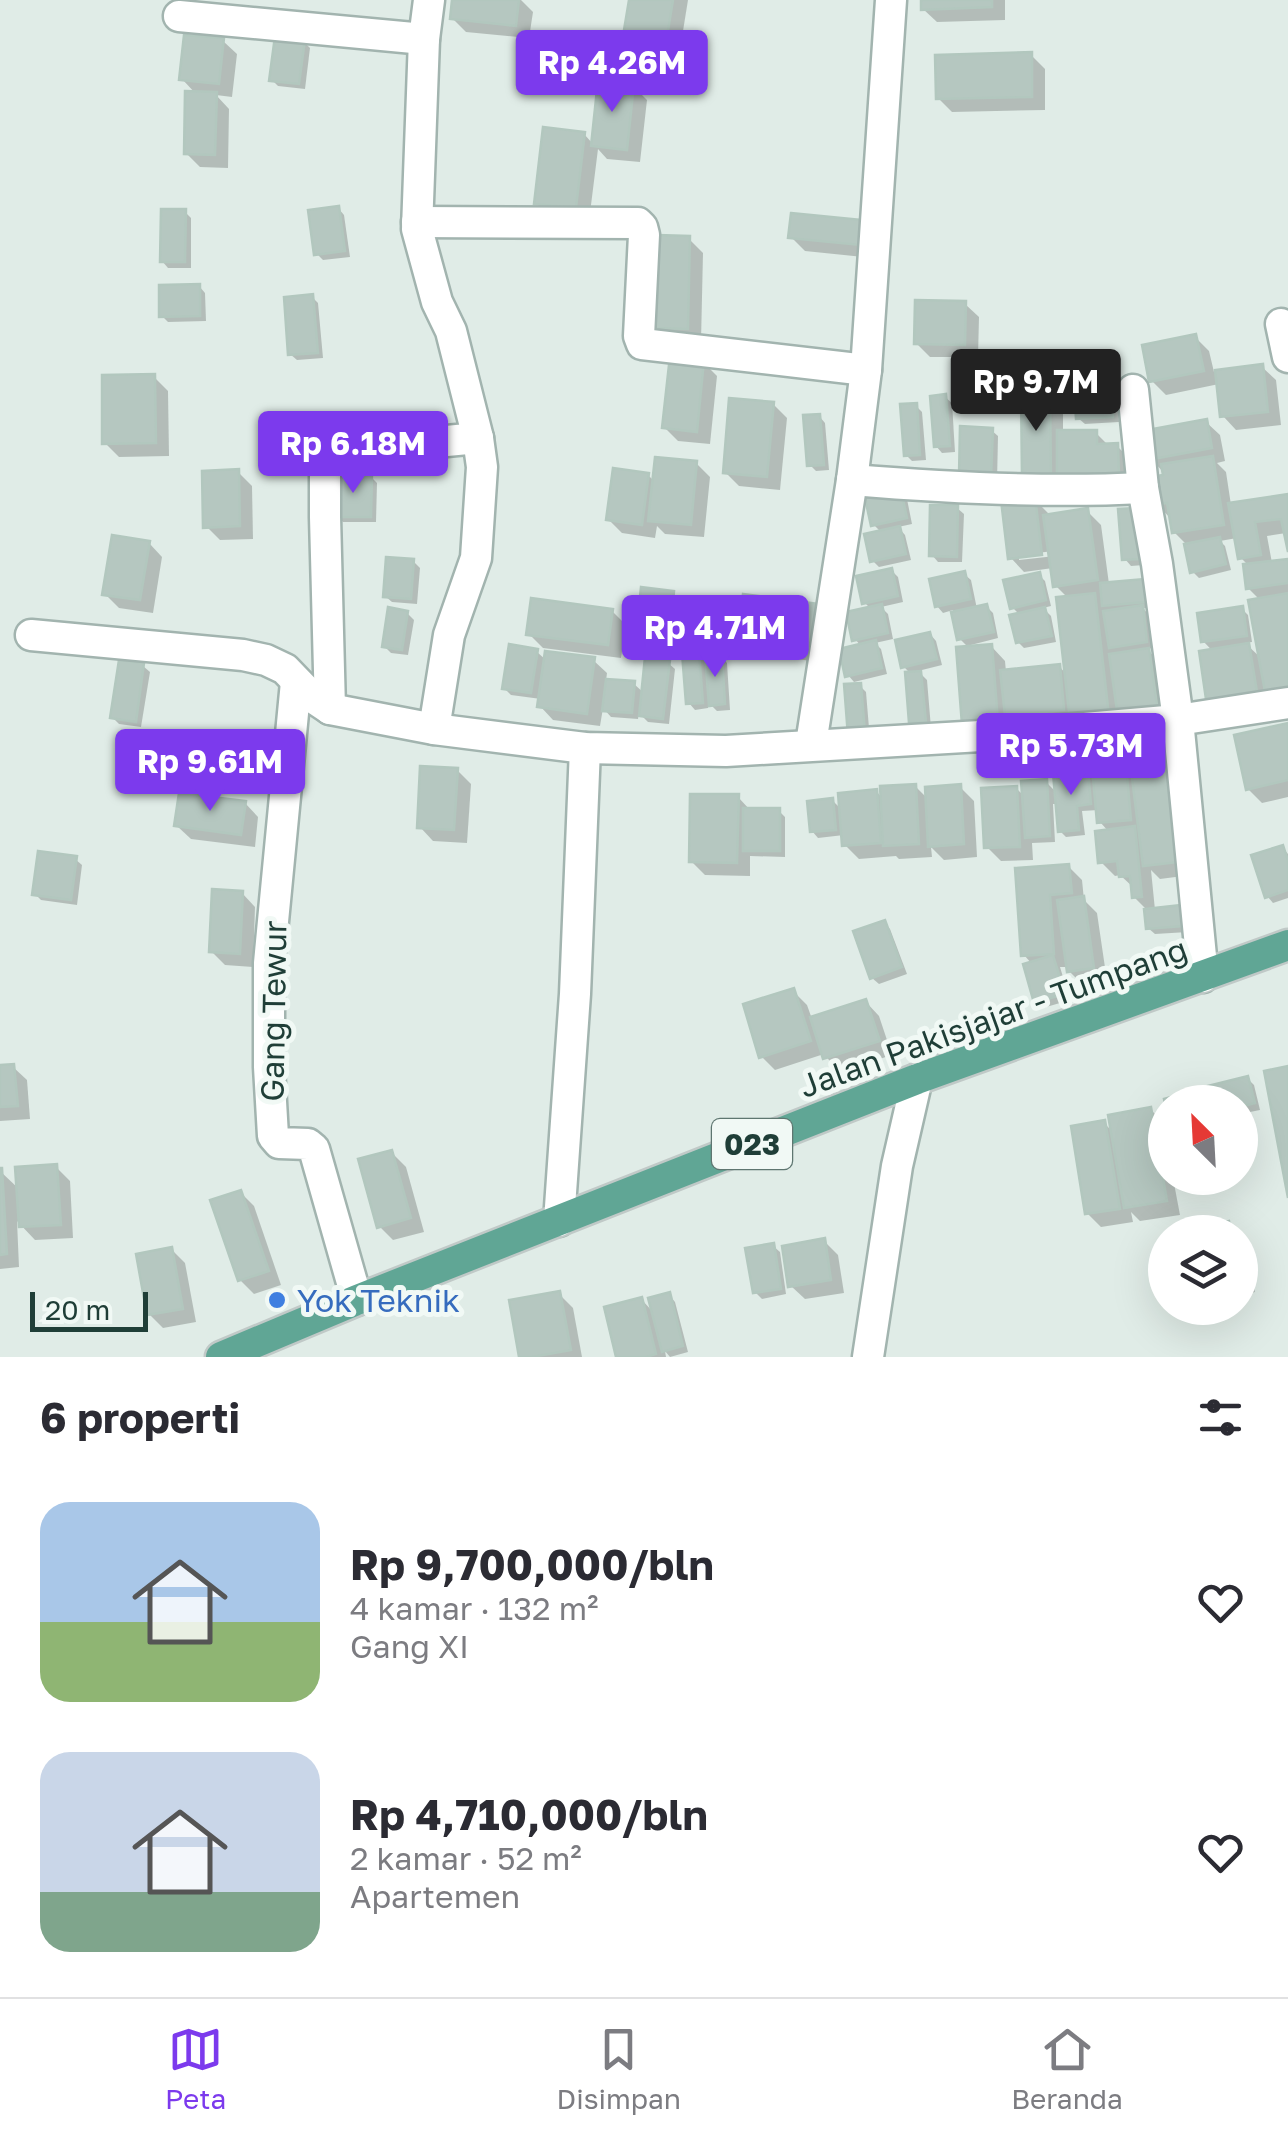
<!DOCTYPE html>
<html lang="id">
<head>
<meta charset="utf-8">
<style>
  :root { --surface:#fff; --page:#f2f2f3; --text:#2b2b33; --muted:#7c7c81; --line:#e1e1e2; --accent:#7c3aed }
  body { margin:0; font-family:"Golos Text",sans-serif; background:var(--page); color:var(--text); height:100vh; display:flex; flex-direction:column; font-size:38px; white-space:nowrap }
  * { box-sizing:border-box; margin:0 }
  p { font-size:32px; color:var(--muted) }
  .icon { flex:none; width:55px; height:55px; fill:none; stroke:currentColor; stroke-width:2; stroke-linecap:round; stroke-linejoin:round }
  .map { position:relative; height:1357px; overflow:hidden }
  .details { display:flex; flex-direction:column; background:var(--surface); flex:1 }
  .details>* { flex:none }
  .needle { width:65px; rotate:336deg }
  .controls { position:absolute; left:1148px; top:1085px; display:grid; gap:20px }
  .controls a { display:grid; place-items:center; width:110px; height:110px; border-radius:50%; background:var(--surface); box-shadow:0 10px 40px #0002; font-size:50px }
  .scale { position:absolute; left:30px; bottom:25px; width:118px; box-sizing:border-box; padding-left:10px; border:5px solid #1f3e37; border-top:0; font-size:28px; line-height:35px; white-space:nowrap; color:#1f3e37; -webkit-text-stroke:8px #f1f9f5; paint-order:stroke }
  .price { position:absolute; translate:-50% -85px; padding:0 22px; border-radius:10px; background:var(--accent); color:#fff; font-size:32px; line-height:65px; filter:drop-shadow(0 2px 5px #0008) }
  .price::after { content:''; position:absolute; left:50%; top:60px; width:30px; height:22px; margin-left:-15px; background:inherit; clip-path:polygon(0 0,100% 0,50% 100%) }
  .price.on { background:#222; color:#fff }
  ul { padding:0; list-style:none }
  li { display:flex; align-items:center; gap:30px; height:250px; padding:0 40px }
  li span { display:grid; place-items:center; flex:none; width:280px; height:200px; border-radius:30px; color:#555 }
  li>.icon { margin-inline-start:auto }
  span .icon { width:120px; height:120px; fill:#fffc; stroke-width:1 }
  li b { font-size:42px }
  h2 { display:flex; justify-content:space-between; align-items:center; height:120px; padding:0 40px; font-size:42px }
  .dock { display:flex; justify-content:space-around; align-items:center; height:140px; border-top:2px solid var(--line); background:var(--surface); font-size:28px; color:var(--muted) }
  .dock a { display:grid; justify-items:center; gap:5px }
  .dock .on { color:var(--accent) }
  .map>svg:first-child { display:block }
  .shadow { fill:#0003; fill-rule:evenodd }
  .building { fill:#b5c7c0; stroke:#b2c7be; stroke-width:2.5 }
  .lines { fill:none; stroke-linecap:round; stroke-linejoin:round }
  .street-casing { stroke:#a2b4af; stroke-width:35 }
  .primary-casing { stroke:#c0c9c7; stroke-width:35 }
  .street { stroke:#fff; stroke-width:30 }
  .primary { stroke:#60a695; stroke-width:30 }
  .shop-dot { fill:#3f7fe0; stroke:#f1f9f5; stroke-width:4 }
  .labels { text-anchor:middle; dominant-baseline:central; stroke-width:10; stroke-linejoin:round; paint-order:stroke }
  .shield { fill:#f1f9f5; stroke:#5e7670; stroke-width:2.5 }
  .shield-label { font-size:30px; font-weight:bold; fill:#1f3e37 }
  .street-label { font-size:32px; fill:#1f3e37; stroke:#f1f9f5 }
  .shop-label { font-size:32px; fill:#366cbe; stroke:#f1f9f5; text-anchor:start }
</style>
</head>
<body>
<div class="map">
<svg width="1288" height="1357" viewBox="0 0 1288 1357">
  <rect width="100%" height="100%" fill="#e0ece7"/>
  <g class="shadow">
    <polygon points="454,0 521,0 533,12 529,38 466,32 452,18"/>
    <polygon points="632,0 688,0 678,62 639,55 625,41"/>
    <polygon points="923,0 1005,0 1005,20 937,22 923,9"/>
    <polygon points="223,41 237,54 232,97 216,95 229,109 228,168 200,167 186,153 196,94 182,79"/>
    <polygon points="304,42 310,48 305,89 278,86 272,80"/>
    <polygon points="1031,55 1045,69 1045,110 952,112 938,98"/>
    <polygon points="633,86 647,100 640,162 607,159 598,149 589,221 550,217 536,203 584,134 593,144"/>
    <polygon points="338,208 344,215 350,257 323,260 317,254"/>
    <polygon points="185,212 191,218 191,268 168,268 162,261"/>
    <polygon points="862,222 873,258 805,251 791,237"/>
    <polygon points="689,239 703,253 701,342 670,341 656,327"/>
    <polygon points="199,286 205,293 206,321 168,322 162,316"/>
    <polygon points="312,297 318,303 323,358 297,360 290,354"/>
    <polygon points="965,304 979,317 978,357 930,357 916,343"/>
    <polygon points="1195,337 1209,351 1214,372 1262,367 1276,380 1281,425 1236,430 1223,416 1219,384 1166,395 1152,381"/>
    <polygon points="703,362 717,376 710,444 678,441 664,427"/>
    <polygon points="154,377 168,391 169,456 119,457 105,443"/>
    <polygon points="1111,389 1117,396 1119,422 1085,424 1078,418"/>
    <polygon points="1049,394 1063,408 1063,433 1096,433 1109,446 1117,446 1131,460 1132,490 1038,490"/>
    <polygon points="945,397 952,403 955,452 942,453 936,446"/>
    <polygon points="773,404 787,418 780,490 739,486 725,472"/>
    <polygon points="916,406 922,412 926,460 912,461 906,455"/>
    <polygon points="819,416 825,423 829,470 816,471 810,465"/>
    <polygon points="1206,422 1220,435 1225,461 1217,463 1226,472 1231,505 1288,497 1288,540 1286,533 1267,536 1272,563 1288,561 1288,709 1270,711 1203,641 1242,609 1248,615 1252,642 1245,643 1261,658 1260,600 1248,588 1249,566 1241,558 1237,538 1220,541 1225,546 1231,570 1199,578 1192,571 1186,544 1174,532 1172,520 1157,504 1168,477 1150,458"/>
    <polygon points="991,430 998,436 997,483 968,482"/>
    <polygon points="696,463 710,477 704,537 665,534 657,526 655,538 622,533 608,519 648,475 655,482"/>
    <polygon points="238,472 252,486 253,539 220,540 206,526"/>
    <polygon points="371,477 377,483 376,522 343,522 337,516"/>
    <polygon points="900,493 907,499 912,524 898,527 905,535 911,560 879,567 872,560 881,532 874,525"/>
    <path d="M1034 499 1048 513 1049 517 1087 511 1101 525 1109 584 1143 581 1150 588 1151 608H1143L1148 614 1153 648 1147 649 1162 665 1170 726 1022 729 1010 717 1011 735 978 738 992 647 1005 661 1006 672 1059 666 1067 675 1068 598 1055 585 1053 568 1024 572 1011 558ZM1054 551 1055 556 1019 560V555Z"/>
    <polygon points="957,508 964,514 962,562 938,562 932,555"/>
    <polygon points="1135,511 1144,565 1131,566 1125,559"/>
    <polygon points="149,543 162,557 153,613 119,608 105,594"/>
    <polygon points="413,561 420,568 417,604 392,602 385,596"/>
    <polygon points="891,570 898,577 903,602 881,607 888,614 893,639 875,643 881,649 887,674 854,682 848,675 861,646 855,639 871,609 865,603"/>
    <polygon points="964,574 971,580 977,609 987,607 993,613 998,638 967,646 960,639 953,610 943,613 937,606"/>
    <polygon points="1039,575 1045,581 1051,606 1043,608 1051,616 1056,642 1024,648 1018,642 1020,615 1012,607"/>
    <polygon points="673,593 680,600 675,637 646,633 639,627"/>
    <polygon points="745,597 833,664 753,653 739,639"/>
    <polygon points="612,611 626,625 621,658 543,648 529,634"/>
    <polygon points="407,613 414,620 408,655 391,653 384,646"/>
    <polygon points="930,634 936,641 942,665 918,671 927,680 931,728 918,729 912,722 911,674 903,666"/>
    <polygon points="537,652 546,660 593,660 607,673 606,681 634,684 644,693 668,663 675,669 669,724 648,722 639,713 638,719 611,717 603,708 600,726 553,720 540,706 541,699 511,695 504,688"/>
    <polygon points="699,655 708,664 721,656 727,663 730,710 717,711 708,702 708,708 695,710 689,703"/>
    <polygon points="143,666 150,672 141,727 119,724 112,717"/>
    <polygon points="860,686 866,692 870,740 856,741"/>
    <polygon points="1288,725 1288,797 1262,803 1248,789"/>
    <polygon points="1125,767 1131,773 1166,768 1179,782 1191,875 1160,879 1151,870 1155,910 1181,908 1188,932 1155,934 1148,928 1146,909 1134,897 1134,888 1120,875 1115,876 1101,862 1109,832 1100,822 1099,810 1082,811 1085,835 1066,837 1060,831 1058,804 1053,804 1055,842 1032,843 1033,860 1001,861 987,847 1016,788 1025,797 1046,782 1057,793 1087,773 1096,782"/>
    <polygon points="457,770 471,784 467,843 433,841 420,827"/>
    <polygon points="915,786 928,799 960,787 974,801 977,857 944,860 931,847 932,857 899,859 896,856 859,859 845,845 844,835 818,838 812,831 832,800 842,810 876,791 883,799"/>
    <polygon points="738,797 751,811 779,811 785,817 785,857 750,856 750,876 705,875 691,861"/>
    <polygon points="245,803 258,817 255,847 191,839 177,826"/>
    <polygon points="1282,847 1288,854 1288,898 1273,903 1267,896"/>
    <polygon points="75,859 82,865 77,905 41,900 35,894"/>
    <polygon points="1068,866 1082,880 1084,900 1097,913 1107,981 1083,985 1069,971 1069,967 1060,967 1070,1000 1043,1008 1036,1001 1032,964 1024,955 1018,871"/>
    <polygon points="242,893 255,907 253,967 225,965 211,951"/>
    <polygon points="884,923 890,929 907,974 879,984 872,978 856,933"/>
    <polygon points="793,991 807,1005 812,1019 866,1002 879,1016 892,1055 839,1072 824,1054 775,1070 761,1056"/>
    <polygon points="13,1067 27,1080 30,1119 0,1121 0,1068"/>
    <polygon points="1247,1078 1254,1085 1260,1110 1240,1114 1240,1102 1215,1102 1211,1087"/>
    <polygon points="1150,1109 1164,1123 1165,1178 1173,1178 1180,1215 1140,1221 1131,1212 1133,1222 1101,1227 1087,1213 1104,1123 1113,1132"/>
    <polygon points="392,1153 406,1167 424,1232 393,1240 379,1226"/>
    <polygon points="56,1167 70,1181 73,1238 35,1240 17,1221 19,1267 0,1269 0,1171 19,1189"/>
    <polygon points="240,1192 254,1206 281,1285 254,1294 240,1280"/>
    <polygon points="1240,1236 1255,1292 1240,1296"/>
    <polygon points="824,1241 838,1255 844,1293 805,1299 791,1286"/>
    <polygon points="773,1246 780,1252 786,1294 762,1299 755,1292"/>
    <polygon points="171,1249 185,1263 196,1322 163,1328 149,1314"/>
    <polygon points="559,1294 573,1308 582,1357 521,1357"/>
    <polygon points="669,1295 675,1302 688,1352 670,1357 665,1351 666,1357 619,1357 642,1300 654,1313"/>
  </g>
  <g class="building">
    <polygon points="452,0 519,0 516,26 450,19"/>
    <polygon points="629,0 673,0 665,49 622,42"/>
    <polygon points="921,0 992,0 992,7 921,10"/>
    <polygon points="184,35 224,38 219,84 179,80"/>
    <polygon points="275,36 305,39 299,84 269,81"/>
    <polygon points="1032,52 1032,97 936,99 935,55"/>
    <polygon points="598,80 634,84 627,150 591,146"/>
    <polygon points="185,91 217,92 215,155 184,154"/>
    <polygon points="543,127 585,132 576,208 534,204"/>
    <polygon points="339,206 345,251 314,255 308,210"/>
    <polygon points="161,209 186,209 185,262 160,262"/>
    <polygon points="791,213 863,220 860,245 788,238"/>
    <polygon points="657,235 690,236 688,329 654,328"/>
    <polygon points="200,284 200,316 159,317 159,285"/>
    <polygon points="313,294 318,353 288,355 284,297"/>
    <polygon points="915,300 966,301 965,345 914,344"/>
    <polygon points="1196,334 1204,371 1149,382 1142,345"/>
    <polygon points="670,356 704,360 697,432 662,428"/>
    <polygon points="1263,364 1268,412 1220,417 1215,370"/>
    <polygon points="155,374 156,443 102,444 102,375"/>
    <polygon points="1112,387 1113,417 1076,419 1074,389"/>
    <polygon points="1021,392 1050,392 1051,477 1022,477"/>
    <polygon points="946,394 950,446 934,447 930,396"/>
    <polygon points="729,398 774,402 767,477 723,473"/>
    <polygon points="917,403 920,455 904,456 900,404"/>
    <polygon points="820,414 824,465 807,466 803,415"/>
    <polygon points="1207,419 1212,448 1148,460 1142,431"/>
    <polygon points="960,426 993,428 991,478 959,476"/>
    <polygon points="1057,430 1097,430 1097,444 1118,443 1119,477 1057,480"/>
    <polygon points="1213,456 1224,525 1172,533 1167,503 1154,505 1150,477 1163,475 1161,464"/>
    <polygon points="655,457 697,461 691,525 648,521"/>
    <polygon points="613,468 649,473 642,525 606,520"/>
    <polygon points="239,469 240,526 203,528 202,471"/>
    <polygon points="335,474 372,474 371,517 334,517"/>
    <polygon points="901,490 907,518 871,526 865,498"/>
    <polygon points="1288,494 1288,552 1281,519 1255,522 1261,555 1238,559 1228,503"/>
    <polygon points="1035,496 1042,555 1008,559 1001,500"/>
    <polygon points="930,505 958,505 957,557 929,556"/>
    <polygon points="1088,508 1098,580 1053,587 1043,515"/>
    <polygon points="1136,508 1139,559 1122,560 1118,509"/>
    <polygon points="900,526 906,554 870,562 864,534"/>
    <polygon points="112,535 150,541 140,600 102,595"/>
    <polygon points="1220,537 1226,564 1190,573 1184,544"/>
    <polygon points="386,557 414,559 411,599 383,597"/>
    <polygon points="1288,559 1288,583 1246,589 1243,564"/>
    <polygon points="892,568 898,596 862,604 856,576"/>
    <polygon points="965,571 971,599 935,607 929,579"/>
    <polygon points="1040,572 1046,600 1010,609 1003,580"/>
    <polygon points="1144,579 1146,602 1102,606 1100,583"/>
    <polygon points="641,587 674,591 670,632 637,628"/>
    <polygon points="1095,593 1109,716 1070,721 1056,597"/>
    <polygon points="1288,593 1288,693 1266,697 1248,600"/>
    <polygon points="743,594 827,605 820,651 736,640"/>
    <polygon points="531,598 613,609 608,645 526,635"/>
    <polygon points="882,604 888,633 852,641 846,612"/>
    <polygon points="987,604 994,632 957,640 951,612"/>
    <polygon points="1143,605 1147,642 1109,648 1103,611"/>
    <polygon points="1243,606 1247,636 1201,642 1197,613"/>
    <polygon points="388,607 408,611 402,650 382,647"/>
    <polygon points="1045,607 1052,636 1016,643 1009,615"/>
    <polygon points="930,632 937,659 901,668 895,640"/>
    <polygon points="876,640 882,668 845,677 839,649"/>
    <polygon points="1249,643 1258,698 1207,706 1199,651"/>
    <polygon points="509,644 538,649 531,693 502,689"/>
    <polygon points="992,644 998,722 962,725 956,647"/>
    <polygon points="1149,648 1158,712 1118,718 1109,654"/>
    <polygon points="545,651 595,657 587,714 537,707"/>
    <polygon points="699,652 703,703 686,704 682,653"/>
    <polygon points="722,654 725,704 709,706 705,655"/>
    <polygon points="645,657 670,660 663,719 639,716"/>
    <polygon points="119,660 144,663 136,722 110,718"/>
    <polygon points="1060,664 1064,710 1005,716 1000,670"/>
    <polygon points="921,671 926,722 909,723 905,672"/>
    <polygon points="606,679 635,681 632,713 602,711"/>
    <polygon points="861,683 865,734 848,736 844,684"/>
    <polygon points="1288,723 1288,780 1246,790 1234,735"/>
    <polygon points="1126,764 1131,820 1097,823 1092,767"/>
    <polygon points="1166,765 1179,862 1143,866 1131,770"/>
    <polygon points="420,766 458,768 454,830 417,828"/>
    <polygon points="1088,770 1091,804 1077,806 1079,830 1058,832 1053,773"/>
    <polygon points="1047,779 1050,836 1025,838 1021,781"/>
    <polygon points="916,784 919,844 883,846 880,786"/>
    <polygon points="961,784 964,844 928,847 925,787"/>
    <polygon points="1017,786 1020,847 984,848 981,788"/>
    <polygon points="877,789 881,843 842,846 838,793"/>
    <polygon points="179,793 246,801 241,835 174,826"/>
    <polygon points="690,794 739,794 737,863 689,862"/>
    <polygon points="833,798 836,830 810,832 807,801"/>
    <rect x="743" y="808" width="37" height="43"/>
    <polygon points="1135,826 1142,897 1132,898 1130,876 1119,877 1117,861 1098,863 1095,831"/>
    <polygon points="1283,845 1288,861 1288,890 1265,898 1251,855"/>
    <polygon points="38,851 77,856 71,900 32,895"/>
    <polygon points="1069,864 1072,893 1050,895 1054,954 1021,956 1015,868"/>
    <polygon points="212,889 243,891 240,954 209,952"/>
    <polygon points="1084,896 1094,968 1067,972 1057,900"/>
    <polygon points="1182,905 1183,926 1146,929 1144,909"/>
    <polygon points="885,920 902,967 870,979 853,931"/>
    <polygon points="1053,955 1065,994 1034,1003 1023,964"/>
    <polygon points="794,988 811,1041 759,1058 743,1004"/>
    <polygon points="866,999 880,1041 823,1059 810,1017"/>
    <polygon points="14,1064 18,1106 0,1107 0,1065"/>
    <polygon points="1288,1066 1288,1198 1264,1071"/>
    <polygon points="1248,1076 1255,1103 1240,1107 1240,1102 1212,1102 1208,1086"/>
    <polygon points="1201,1089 1205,1102 1165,1102 1165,1104 1164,1099"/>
    <polygon points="1151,1107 1167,1201 1124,1208 1108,1115"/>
    <polygon points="1105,1120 1120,1209 1085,1214 1071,1126"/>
    <polygon points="392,1150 411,1218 377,1228 358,1159"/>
    <polygon points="57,1164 61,1225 19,1227 15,1167"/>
    <polygon points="0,1168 2,1168 7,1254 0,1255"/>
    <polygon points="241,1190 269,1271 238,1281 210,1200"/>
    <polygon points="1229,1221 1231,1232 1181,1232"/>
    <polygon points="825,1238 831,1280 788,1287 782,1246"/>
    <polygon points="774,1243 781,1289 753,1293 745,1248"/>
    <polygon points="172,1247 183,1309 147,1315 136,1254"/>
    <polygon points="560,1291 571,1350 532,1357 519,1357 509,1300"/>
    <polygon points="670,1292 683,1346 662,1352 648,1298"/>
    <polygon points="642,1297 656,1354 646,1357 616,1357 604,1307"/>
  </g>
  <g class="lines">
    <g class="street-casing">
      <g id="street">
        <polyline points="179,16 424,39"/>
        <polyline points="417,222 638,223 642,227 644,235 639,336 642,344 866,370"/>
        <polyline points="1281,324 1288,357"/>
        <polyline points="1133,390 1143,488 1157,564 1178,720 1203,977"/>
        <path d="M852 480C949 488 1046 493 1143 488"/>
        <polyline points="31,635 243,655 266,660 285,669 312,697 330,709 434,729 585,748 726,751 1015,734 1178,720 1288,703"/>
        <polyline points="296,682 269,963 269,1067 273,1136 279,1143 308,1144 314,1149 357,1300"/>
        <polyline points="330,709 325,517 325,468 328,459 336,453 352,450 478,438 451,331 437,302 417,229 424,39 429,0"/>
        <polyline points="434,729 449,635 476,558 482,467 478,438"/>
        <polyline points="811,744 852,480 866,370 891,0"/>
        <polyline points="559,1221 575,994 585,748"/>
        <polyline points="868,1357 897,1166 917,1079"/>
      </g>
    </g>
    <g class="primary-casing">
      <polyline id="primary" points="221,1357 357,1300 917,1079 1288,945"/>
    </g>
    <use href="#street" class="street"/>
    <use href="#primary" class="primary"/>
  </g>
  <circle class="shop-dot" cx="277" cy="1300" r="10"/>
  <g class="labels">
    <rect class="shield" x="712" y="1119" width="80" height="50" rx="8"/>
    <g class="shield-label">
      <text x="752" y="1144">023</text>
    </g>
    <g class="street-label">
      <text transform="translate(273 1011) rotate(-89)">Gang Tewur</text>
      <text transform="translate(993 1017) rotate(-20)">Jalan Pakisjajar - Tumpang</text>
    </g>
    <g class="shop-label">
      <text x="297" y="1300">Yok Teknik</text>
    </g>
  </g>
</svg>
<div class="controls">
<a><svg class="needle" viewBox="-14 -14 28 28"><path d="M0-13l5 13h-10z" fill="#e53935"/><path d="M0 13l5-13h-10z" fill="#7c7c81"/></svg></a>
<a><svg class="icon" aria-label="layers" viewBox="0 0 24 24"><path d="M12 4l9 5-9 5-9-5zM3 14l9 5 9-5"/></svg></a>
</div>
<div class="scale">20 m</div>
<b class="price" style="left:612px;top:115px">Rp 4.26M</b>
<b class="price on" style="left:1036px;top:434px">Rp 9.7M</b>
<b class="price" style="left:353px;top:496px">Rp 6.18M</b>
<b class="price" style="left:715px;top:680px">Rp 4.71M</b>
<b class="price" style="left:1071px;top:798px">Rp 5.73M</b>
<b class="price" style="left:210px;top:814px">Rp 9.61M</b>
</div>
<section class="details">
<h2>6 properti<svg class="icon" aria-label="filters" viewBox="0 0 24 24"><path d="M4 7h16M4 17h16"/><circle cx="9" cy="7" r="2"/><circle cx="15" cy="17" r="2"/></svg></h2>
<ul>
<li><span style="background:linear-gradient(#a9c7e8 60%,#8fb573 0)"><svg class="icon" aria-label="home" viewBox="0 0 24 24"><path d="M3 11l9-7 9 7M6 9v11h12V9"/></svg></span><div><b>Rp 9,700,000/bln</b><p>4 kamar · 132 m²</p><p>Gang XI</p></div><svg class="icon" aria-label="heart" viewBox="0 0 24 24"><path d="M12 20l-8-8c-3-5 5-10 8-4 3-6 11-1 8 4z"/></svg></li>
<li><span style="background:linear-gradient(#c9d6e8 70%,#7fa58c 0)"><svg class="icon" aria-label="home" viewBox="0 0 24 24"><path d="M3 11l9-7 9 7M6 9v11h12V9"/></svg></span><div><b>Rp 4,710,000/bln</b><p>2 kamar · 52 m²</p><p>Apartemen</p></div><svg class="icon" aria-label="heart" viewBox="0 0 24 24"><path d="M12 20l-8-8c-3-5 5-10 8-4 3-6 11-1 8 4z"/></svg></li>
</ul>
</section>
<nav class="dock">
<a class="on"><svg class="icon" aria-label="map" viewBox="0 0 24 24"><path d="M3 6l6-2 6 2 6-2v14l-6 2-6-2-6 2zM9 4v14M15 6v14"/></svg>Peta</a>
<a><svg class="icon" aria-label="saved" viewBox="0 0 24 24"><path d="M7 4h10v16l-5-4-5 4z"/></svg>Disimpan</a>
<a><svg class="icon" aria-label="home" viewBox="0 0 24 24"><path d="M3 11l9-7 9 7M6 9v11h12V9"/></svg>Beranda</a>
</nav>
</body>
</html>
